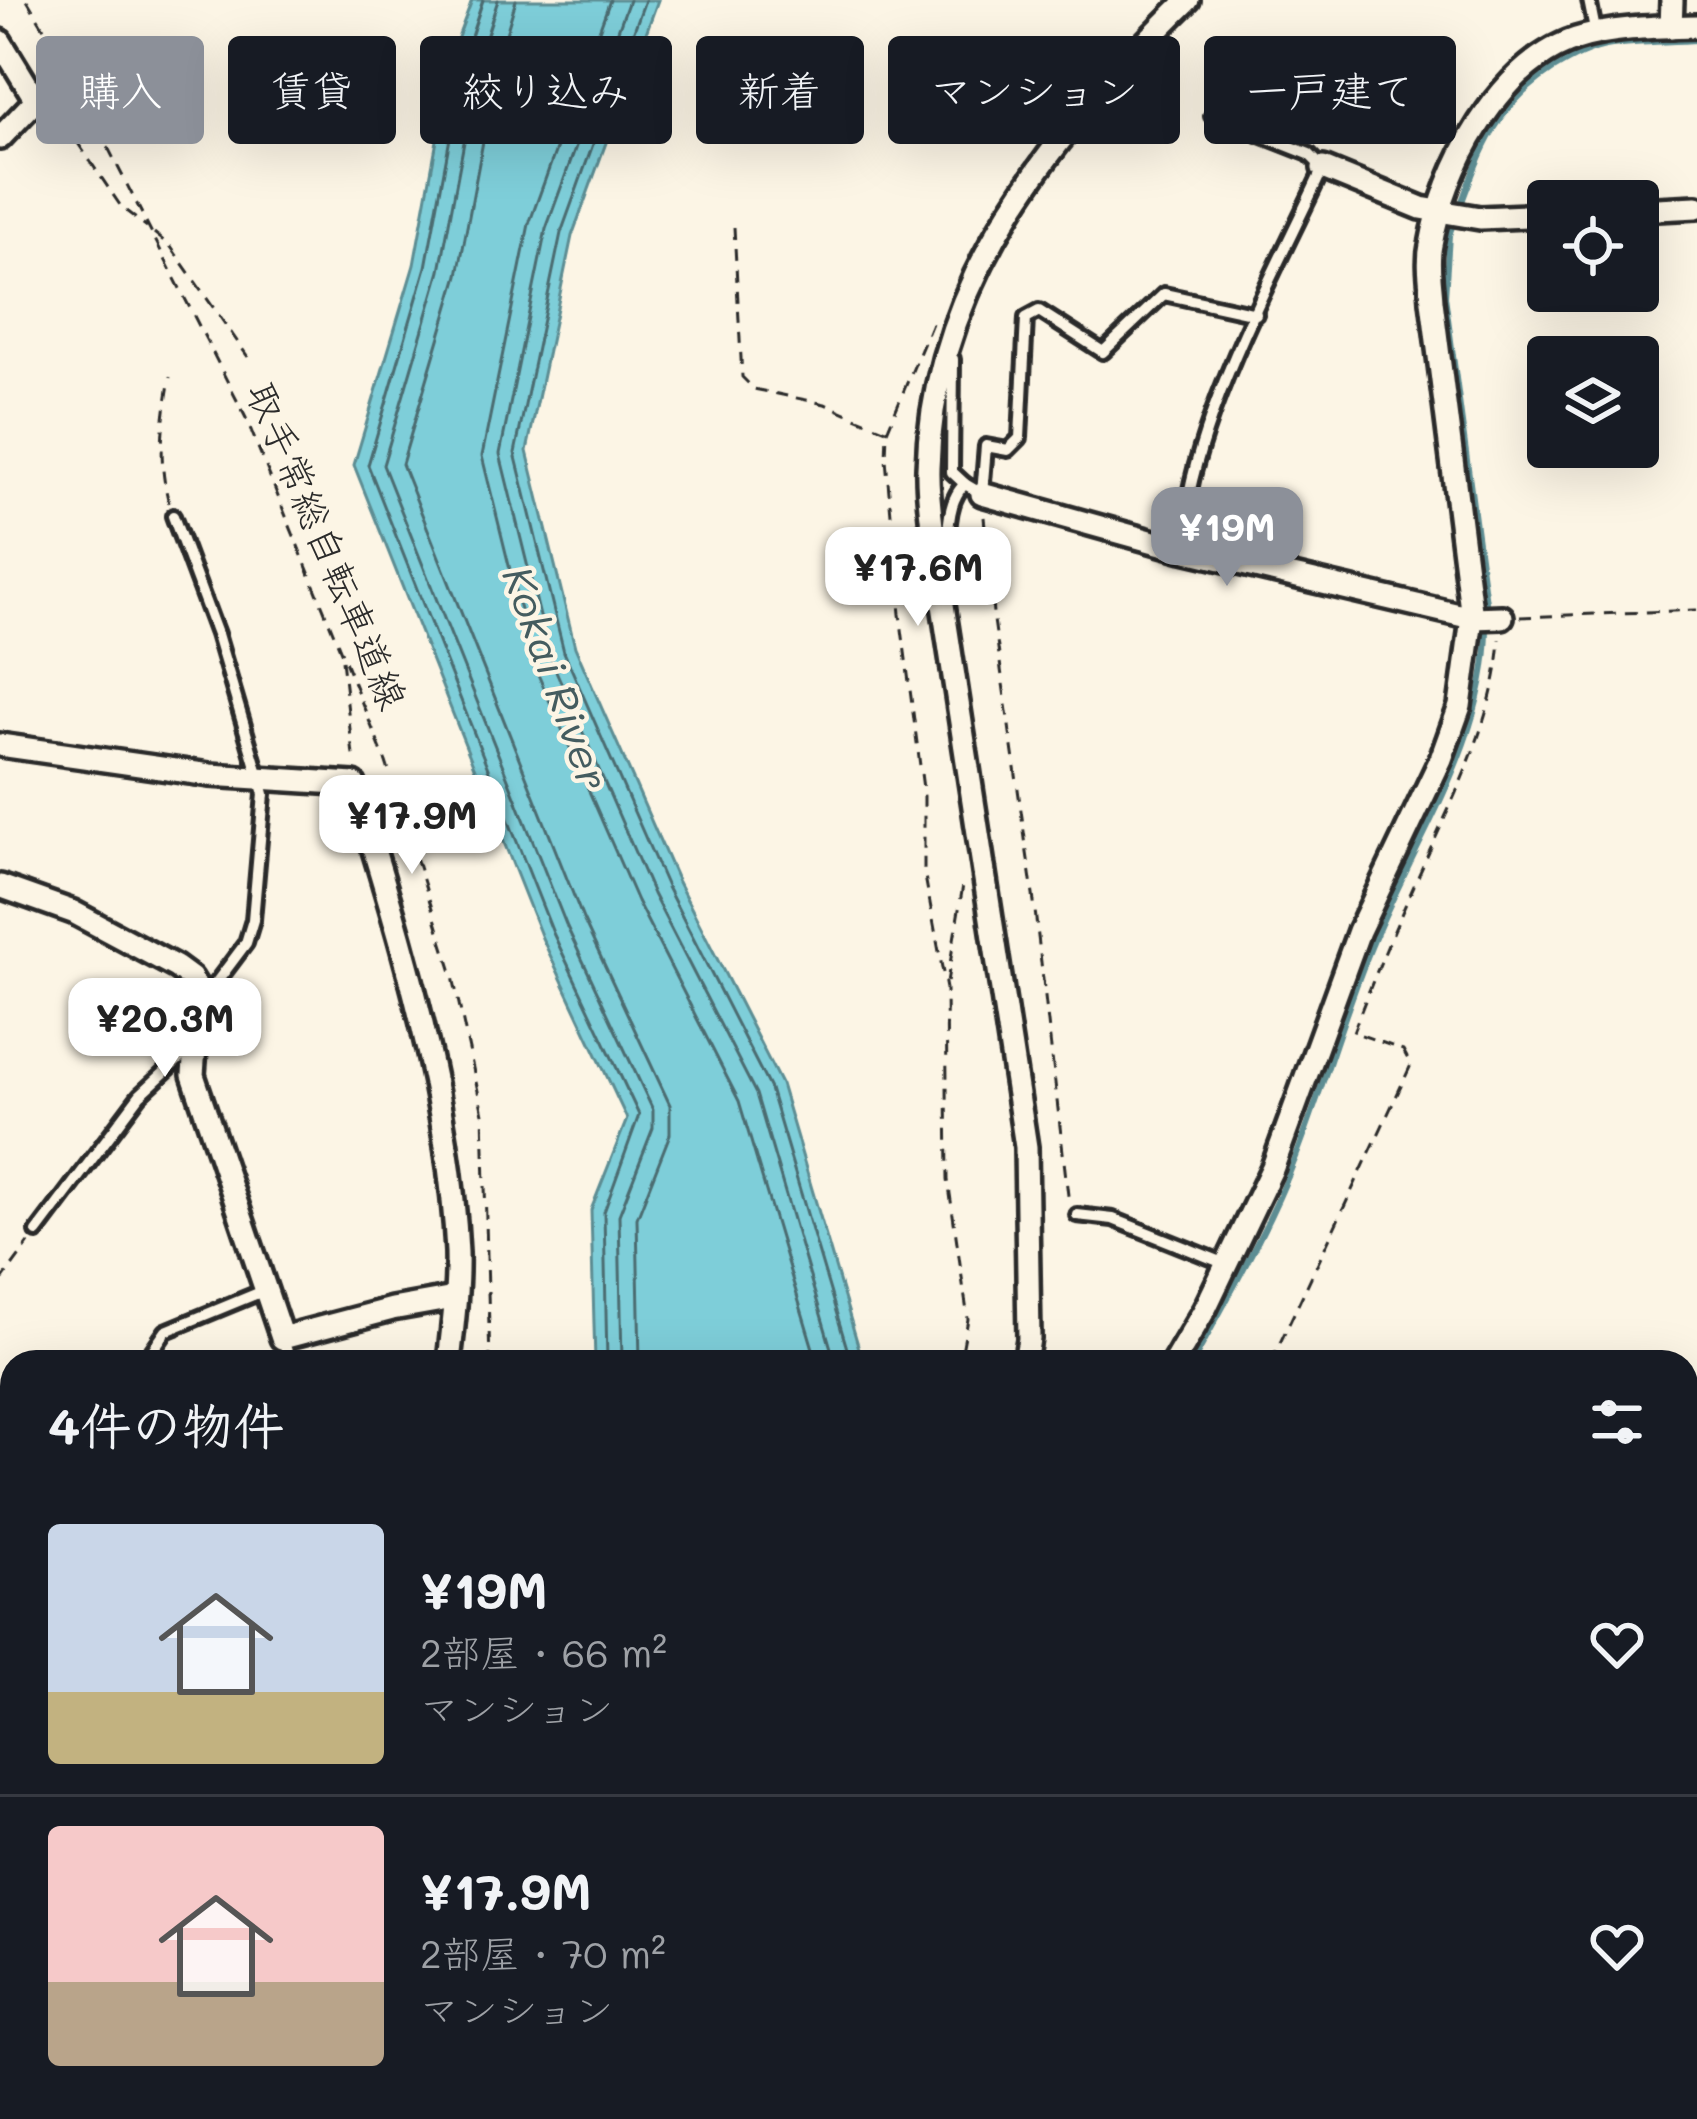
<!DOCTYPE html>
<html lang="ja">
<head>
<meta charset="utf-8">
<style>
  :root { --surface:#171b24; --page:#242831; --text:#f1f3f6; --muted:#9ea1a6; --line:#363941; --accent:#8c9099 }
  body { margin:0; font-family:Mali,"Klee One",sans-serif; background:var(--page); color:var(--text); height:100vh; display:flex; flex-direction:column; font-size:45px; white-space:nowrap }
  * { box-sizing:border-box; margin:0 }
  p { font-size:39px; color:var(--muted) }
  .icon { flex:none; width:66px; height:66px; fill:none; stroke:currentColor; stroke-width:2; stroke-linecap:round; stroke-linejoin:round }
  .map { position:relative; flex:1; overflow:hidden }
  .panel { position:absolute; left:0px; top:1350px; width:1698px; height:771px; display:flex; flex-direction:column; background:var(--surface); border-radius:36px 36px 0 0; box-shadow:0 12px 48px #0002 }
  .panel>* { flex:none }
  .banner { position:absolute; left:36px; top:36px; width:1626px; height:108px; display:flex; gap:24px }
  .controls { position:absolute; left:1527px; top:180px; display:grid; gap:24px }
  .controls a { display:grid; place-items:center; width:132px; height:132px; border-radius:12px; background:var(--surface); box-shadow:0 12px 48px #0002; font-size:60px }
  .price { position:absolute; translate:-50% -102px; padding:0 27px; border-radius:24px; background:#fff; color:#222; font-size:39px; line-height:78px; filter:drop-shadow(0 3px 6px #0008) }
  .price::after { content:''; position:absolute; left:50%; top:72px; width:36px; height:27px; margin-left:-18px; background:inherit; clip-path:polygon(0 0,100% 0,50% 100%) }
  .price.on { background:var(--accent); color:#fff }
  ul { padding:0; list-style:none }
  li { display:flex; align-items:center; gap:36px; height:300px; padding:0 48px }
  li+li { border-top:3px solid var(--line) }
  li span { display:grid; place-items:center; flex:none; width:336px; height:240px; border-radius:12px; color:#555 }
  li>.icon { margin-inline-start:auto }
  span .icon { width:144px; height:144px; fill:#fffc; stroke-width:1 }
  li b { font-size:51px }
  h2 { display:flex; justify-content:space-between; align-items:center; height:144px; padding:0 48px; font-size:51px }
  .tag { padding:0 42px; border-radius:12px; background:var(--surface); box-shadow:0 12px 48px #0002; font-size:42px; line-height:108px }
  .tag.on { background:var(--accent); color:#fff }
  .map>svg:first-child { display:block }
  .water { fill:#7eced9; stroke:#5d8d93; stroke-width:3 }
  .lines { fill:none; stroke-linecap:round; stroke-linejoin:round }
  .shore { stroke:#4c6c71; stroke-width:3 }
  .stream { stroke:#5d8d93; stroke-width:6 }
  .service-casing { stroke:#2b2b2b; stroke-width:20 }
  .minor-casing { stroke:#2b2b2b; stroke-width:30 }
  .path { stroke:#2b2b2b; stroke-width:3; stroke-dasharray:12 9; stroke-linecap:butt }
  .service { stroke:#fcf5e5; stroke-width:10 }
  .minor { stroke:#fcf5e5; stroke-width:21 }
  .labels { text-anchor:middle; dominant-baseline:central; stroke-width:9; stroke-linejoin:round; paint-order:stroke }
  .street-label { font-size:39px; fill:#2b2b2b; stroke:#fcf5e5 }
  .water-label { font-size:42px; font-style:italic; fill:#445c5f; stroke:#fcf5e5 }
</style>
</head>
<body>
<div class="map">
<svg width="1697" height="2119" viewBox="0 0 1697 2119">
  <rect width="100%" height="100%" fill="#fcf5e5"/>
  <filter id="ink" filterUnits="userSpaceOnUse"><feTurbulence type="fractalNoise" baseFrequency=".00833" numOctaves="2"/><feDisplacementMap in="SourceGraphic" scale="24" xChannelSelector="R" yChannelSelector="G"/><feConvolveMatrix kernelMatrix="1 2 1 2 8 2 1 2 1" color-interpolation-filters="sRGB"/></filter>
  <g filter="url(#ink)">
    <g class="water">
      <polygon points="472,0 658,0 572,236 527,451 575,647 678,882 781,1084 863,1362 595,1362 591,1210 627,1119 542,938 354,465 414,265 454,48"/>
      <polygon points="314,2109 592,2109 584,2119 308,2119"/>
    </g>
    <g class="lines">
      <g class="shore">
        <polyline points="483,0 466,52 426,267 368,465 553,933 639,1115 604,1212 607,1362"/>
        <polyline points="498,0 480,56 440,271 383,465 567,927 653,1110 653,1128 619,1215 622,1362"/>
        <polyline points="516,0 498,61 458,275 402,464 583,919 670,1105 670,1134 637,1218 640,1362"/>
        <polyline points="610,0 529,224 482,456 533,663 637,901 739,1101 817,1362"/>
        <polyline points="629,0 546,229 500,454 550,657 653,894 756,1094 835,1362"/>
        <polyline points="645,0 561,233 515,453 564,652 667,887 770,1089 851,1362"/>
      </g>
      <g class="stream">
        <path d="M1460 207C1482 147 1497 106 1552 70 1570 59 1590 48 1612 45 1640 41 1669 42 1697 40"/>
        <polyline points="1455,219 1449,235 1445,296 1487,610"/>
        <path d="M1193 1362C1229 1295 1269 1227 1296 1157 1324 1085 1344 1011 1374 940 1415 842 1489 734 1487 623"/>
        <polyline points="839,2119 846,2109"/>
      </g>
      <g class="service-casing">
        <g id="service">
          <polyline points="1589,0 1596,35"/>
          <polyline points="965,484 982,494 986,446 1008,450 1020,438 1026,318 1039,311 1103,352 1164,294 1256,314"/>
          <polyline points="173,516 217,634 264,794 253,920 246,943 201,1003"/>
          <path d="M1183 550C1182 439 1276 271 1323 168L1309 154 1212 116"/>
          <path d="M950 593C950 561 940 506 965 484L952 472 953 359"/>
          <polyline points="1077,1215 1113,1219 1226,1264"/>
          <polyline points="37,1232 140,1095 194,1045"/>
          <polyline points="282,1338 291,1362"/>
          <polyline points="138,1362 146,1360 166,1331 263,1291"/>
          <polyline points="38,2119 45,2109"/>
          <polyline points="87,2119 96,2109"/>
        </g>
      </g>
      <g class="minor-casing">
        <g id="minor">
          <polyline points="1671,27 1672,0"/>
          <polyline points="0,41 36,100 0,138"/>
          <polyline points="1323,168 1421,208 1480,218 1548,215"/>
          <polyline points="1638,210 1697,207"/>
          <polyline points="982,494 1183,550 1472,618 1502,617"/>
          <path d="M0 745 210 775 354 784C400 935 449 1092 457 1252 458 1288 453 1326 449 1362"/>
          <polyline points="0,886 73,912 176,967 191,978 199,991 193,1075 282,1338 392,1309 454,1298"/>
          <path d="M1025 1362 1029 1339 1026 1147 936 559C933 530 927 498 928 468 932 278 1059 126 1188 0"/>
          <path d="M1174 1362 1205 1309 1273 1167 1359 931 1441 759 1460 706 1472 618 1432 301C1431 283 1427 263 1431 245 1444 169 1498 65 1576 39 1613 27 1659 27 1697 26"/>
          <polyline points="1686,1488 1697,1488"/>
          <polyline points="0,1588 12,1589"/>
          <polyline points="0,2053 12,2049"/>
          <polyline points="749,2119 757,2109"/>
          <polyline points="814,2119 822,2109"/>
        </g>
      </g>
      <g class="path">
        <polyline points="27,0 67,67 246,418 386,762 452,972 483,1114 490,1362"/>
        <polyline points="54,108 122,208 147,227"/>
        <polyline points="734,227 742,377 754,389 825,404 886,430"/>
        <polyline points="154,233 171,247 248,357"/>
        <polyline points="932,323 887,431 886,459 900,614 924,796 924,871 946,989 948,1180 968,1319 960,1362"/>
        <path d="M169 503C157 459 163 421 170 377"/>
        <polyline points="984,517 993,613 1034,902 1069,1204"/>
        <polyline points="1520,617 1697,610"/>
        <polyline points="342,660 354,764"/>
        <polyline points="947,982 963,885"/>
        <polyline points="0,1283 29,1243"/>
        <path d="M1271 1362 1411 1065 1403 1050 1353 1032C1375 973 1400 916 1426 859 1457 790 1495 716 1500 639"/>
        <polyline points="1269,2109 1270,2119"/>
        <polyline points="634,2119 643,2109"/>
        <polyline points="860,2119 868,2109"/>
      </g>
      <use href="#service" class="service"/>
      <use href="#minor" class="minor"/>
    </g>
  </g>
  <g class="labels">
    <g class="street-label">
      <text transform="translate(328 545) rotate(67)">取手常総自転車道線</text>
    </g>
    <g class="water-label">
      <text transform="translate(557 678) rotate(70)">Kokai River</text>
    </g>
  </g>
</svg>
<div class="controls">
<a><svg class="icon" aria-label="locate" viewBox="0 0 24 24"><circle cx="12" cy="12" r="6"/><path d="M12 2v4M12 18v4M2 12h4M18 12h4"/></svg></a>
<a><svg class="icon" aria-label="layers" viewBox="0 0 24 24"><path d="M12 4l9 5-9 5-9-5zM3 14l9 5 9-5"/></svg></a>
</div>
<b class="price on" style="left:1227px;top:589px">¥19M</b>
<b class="price" style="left:918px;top:629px">¥17.6M</b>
<b class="price" style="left:412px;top:877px">¥17.9M</b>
<b class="price" style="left:165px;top:1080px">¥20.3M</b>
<div class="banner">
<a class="tag on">購入</a>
<a class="tag">賃貸</a>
<a class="tag">絞り込み</a>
<a class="tag">新着</a>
<a class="tag">マンション</a>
<a class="tag">一戸建て</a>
</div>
<section class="panel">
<h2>4件の物件<svg class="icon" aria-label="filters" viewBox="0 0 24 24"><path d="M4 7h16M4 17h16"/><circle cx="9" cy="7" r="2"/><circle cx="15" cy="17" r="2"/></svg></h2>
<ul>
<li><span style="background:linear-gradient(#c9d6e8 70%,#c2b280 0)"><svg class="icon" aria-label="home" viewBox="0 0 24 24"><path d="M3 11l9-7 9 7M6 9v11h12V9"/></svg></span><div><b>¥19M</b><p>2部屋 · 66 m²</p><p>マンション</p></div><svg class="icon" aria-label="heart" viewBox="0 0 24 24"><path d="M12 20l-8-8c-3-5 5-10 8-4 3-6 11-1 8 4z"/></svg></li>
<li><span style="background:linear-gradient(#f6c9c9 65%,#b9a48a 0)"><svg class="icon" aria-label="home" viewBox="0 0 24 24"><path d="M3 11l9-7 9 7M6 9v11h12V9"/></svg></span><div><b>¥17.9M</b><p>2部屋 · 70 m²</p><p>マンション</p></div><svg class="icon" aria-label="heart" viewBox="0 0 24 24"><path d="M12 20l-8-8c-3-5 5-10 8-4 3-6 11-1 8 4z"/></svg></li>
</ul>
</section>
</div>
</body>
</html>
